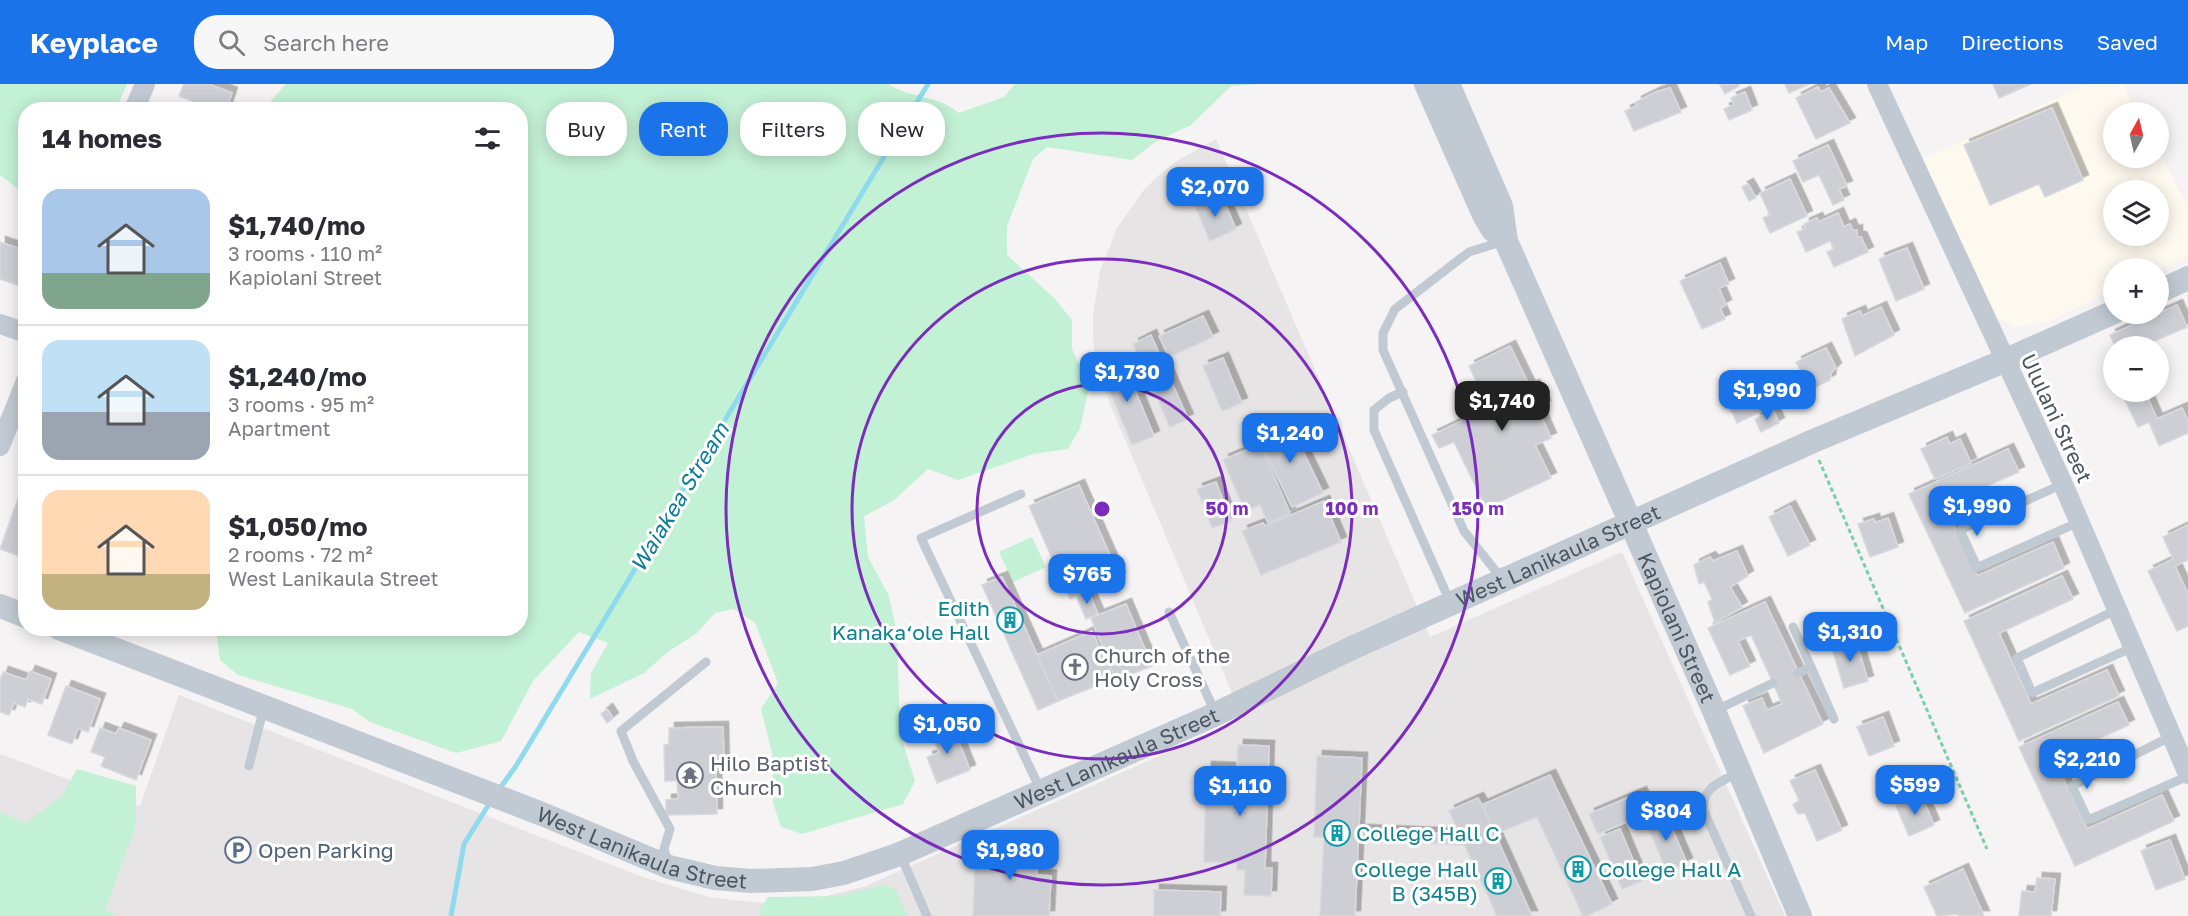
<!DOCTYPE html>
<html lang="en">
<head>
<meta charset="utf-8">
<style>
  :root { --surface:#fff; --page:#f7f7f7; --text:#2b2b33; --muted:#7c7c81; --line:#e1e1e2; --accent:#1a73e8 }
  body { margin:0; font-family:"Golos Text",sans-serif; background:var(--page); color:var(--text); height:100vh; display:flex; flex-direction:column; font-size:22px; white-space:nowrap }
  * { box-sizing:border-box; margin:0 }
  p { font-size:20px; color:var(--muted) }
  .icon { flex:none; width:33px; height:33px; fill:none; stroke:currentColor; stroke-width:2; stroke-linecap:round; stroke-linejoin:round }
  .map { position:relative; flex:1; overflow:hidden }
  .panel { position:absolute; left:18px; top:18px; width:510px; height:534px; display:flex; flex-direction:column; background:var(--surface); border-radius:24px; box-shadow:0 3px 15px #0003 }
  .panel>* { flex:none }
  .hud { position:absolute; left:546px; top:18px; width:570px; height:54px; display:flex; gap:12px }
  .needle { width:39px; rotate:8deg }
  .controls { position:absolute; left:2103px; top:18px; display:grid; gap:12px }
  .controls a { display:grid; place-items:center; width:66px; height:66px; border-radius:50%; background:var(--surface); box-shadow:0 3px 15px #0003; font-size:30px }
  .price { position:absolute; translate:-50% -51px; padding:0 14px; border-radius:12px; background:var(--accent); color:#fff; font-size:20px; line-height:39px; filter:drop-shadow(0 2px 3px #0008) }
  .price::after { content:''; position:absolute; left:50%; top:36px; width:18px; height:14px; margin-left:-9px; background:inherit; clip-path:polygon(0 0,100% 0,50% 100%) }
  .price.selected { background:#222; color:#fff }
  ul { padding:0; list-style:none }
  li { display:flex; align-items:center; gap:18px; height:150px; padding:0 24px }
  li+li { border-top:2px solid var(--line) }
  li span { display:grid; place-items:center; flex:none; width:168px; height:120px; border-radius:18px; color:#555 }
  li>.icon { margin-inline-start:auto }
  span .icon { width:72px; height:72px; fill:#fffc; stroke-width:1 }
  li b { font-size:26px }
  h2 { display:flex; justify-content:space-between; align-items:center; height:72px; padding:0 24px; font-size:26px }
  .pill { padding:0 21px; border-radius:24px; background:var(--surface); box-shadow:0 3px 15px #0003; font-size:21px; line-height:54px }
  .pill.selected { background:var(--accent); color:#fff }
  header { display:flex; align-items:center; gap:36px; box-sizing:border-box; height:84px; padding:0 30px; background:var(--accent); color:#fff }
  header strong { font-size:28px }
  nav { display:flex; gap:33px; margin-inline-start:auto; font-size:21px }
  .search { width:420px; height:54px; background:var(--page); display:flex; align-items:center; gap:15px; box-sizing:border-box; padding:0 21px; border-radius:24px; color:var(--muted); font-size:22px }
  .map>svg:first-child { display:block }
  .commercial { fill:#fdf9ef; fill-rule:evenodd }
  .education { fill:#e6e4e5 }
  .green { fill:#c3f1d5 }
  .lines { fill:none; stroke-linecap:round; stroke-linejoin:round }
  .stream { stroke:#90daee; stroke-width:5 }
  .building { fill:#cdcfd5; stroke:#d7d9de; stroke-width:1.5; filter:url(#shadow) }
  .path { stroke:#7ad0a6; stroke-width:3; stroke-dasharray:4.5 3; stroke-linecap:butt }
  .service { stroke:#c1cad2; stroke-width:9 }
  .minor { stroke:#c1cad2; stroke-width:20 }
  .tertiary { stroke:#c1cad2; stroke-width:24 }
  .ring { fill:none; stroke:#7b2cbf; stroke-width:3 }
  .labels { text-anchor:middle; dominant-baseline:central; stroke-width:6; stroke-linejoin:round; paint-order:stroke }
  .street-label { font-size:21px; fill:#4a5661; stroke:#fff }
  .culture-label { font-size:21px; fill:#0d838f; stroke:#fff; text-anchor:end }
  .worship-label { font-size:21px; fill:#5b616d; stroke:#fff; text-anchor:start }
  .service-label { font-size:21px; fill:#4e5e75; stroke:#fff; text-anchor:start }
  .water-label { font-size:22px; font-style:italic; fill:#0c7c9b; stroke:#fff }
  .centre { fill:#7b2cbf; stroke:#fff; stroke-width:3 }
  .ring-label { font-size:18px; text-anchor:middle; font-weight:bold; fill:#7b2cbf; stroke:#fff; stroke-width:6; stroke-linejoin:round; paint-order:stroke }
</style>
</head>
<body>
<header>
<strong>Keyplace</strong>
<div class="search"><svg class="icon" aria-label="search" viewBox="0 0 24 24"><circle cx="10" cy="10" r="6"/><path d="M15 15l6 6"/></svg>Search here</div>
<nav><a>Map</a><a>Directions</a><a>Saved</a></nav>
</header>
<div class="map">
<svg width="2188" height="832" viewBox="0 0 2188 832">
  <defs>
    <filter id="shadow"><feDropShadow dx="5.5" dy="-5.5" stdDeviation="0" flood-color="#0004"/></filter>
  </defs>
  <rect width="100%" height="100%" fill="#f5f3f3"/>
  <path class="commercial" d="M2088 0H2122L2137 28H2114V74H2158L2159 68 2188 124V171L2159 185 2114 184 2113 206 2047 238 2015 243 1993 231 1920 76ZM2114 106H2158V152H2114Z"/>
  <polygon class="education" points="1216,55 1430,553 1622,468 1785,832 0,832 0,670 140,722 179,611 640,792 708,813 761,819 814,815 863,803 1243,635 1110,320 1096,277 1093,254 1093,231 1100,187 1117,144 1143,107 1159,91 1177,77"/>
  <g class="green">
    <polygon points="0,0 127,0 116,25 26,26 25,110 0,91"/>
    <path d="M286 0H888C910 14 940 12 959 29L1004 13 1015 0H1258L1231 2 1191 41 1155 58 1132 76 1047 63 1033 75 1007 142V171L1055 215 1072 236V265L1089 303 1080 344 1068 365 1033 370 958 396 928 385 893 417 864 432 868 473 889 512 897 549 900 649 915 697 903 720 802 750 781 743 773 719 772 668 761 625 778 599 755 539 734 525 715 529 696 550 669 567 644 589 590 615 591 589 608 559 579 548 533 597 501 657 456 669 370 638 352 625 238 591 220 576 216 545 520 544V26L264 25Z"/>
    <polygon points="1032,453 1046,483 1013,498 999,468"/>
    <polygon points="77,685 136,702 136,741 105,826 119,832 0,832 0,728 26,739 62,712"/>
    <polygon points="885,800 896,806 907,832 760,832 760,825 768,813 840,812"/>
  </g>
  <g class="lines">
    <g class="stream">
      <polyline points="498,707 516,682 928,0"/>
      <polyline points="451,832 464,760 491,717"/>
    </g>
  </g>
  <g class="building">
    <polygon points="184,0 208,0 232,9 226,26 198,26 200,20 179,12"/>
    <polygon points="1738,0 1739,2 1725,10 1720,1"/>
    <polygon points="1785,0 1809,0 1789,9"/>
    <polygon points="1993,0 2031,0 1999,14"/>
    <polygon points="1818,3 1821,8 1829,4 1850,39 1816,55 1796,14"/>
    <polygon points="1670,4 1681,28 1634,47 1625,27 1637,22 1636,18 1656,8"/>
    <polygon points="1745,8 1752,26 1729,36 1724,25 1734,21 1731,14"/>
    <polygon points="2052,24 2083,96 2045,113 2039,100 1990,121 1964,61"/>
    <polygon points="1828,61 1847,102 1839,105 1844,116 1833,121 1819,91 1803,98 1793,77"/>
    <polygon points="1790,95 1807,132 1770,149 1763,134 1770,131 1760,109"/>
    <polygon points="1748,100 1756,114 1749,117 1742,103"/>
    <polygon points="1221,111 1236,145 1210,157 1195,122"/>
    <polygon points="1838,129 1844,143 1850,140 1853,147 1857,146 1857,153 1861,153 1868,168 1834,183 1827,168 1834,165 1830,157 1806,168 1797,148 1805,145 1804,140 1817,134 1819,138"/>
    <polygon points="0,158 26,167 26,196 23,203 0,195"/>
    <polygon points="1907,164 1924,205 1896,217 1879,175"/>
    <polygon points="1720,179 1729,200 1719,204 1726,221 1720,224 1725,235 1702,245 1680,197"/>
    <polygon points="2177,221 2187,243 2143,262 2115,262 2110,251"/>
    <polygon points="1881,223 1894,251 1855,272 1842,235 1860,227 1862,232"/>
    <polygon points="1203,232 1213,253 1169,273 1159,252"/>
    <polygon points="1151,251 1188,335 1170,343 1133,260"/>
    <polygon points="1510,262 1530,303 1534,301 1545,322 1538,325 1551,354 1535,361 1551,394 1486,424 1454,358 1439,364 1432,351 1489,324 1469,282"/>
    <polygon points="1826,264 1836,284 1831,289 1830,296 1810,306 1796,278"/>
    <polygon points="1223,274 1242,319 1222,327 1203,282"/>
    <polygon points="1123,277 1154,352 1132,361 1101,286"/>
    <polygon points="1765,299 1775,321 1737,339 1727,317"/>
    <polygon points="2121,308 2145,308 2157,335 2182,324 2188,338 2188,349 2159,362 2149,338 2138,343"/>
    <polygon points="1773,326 1779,339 1761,348 1755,335"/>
    <polygon points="1288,336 1323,409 1292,423 1257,351"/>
    <polygon points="1947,353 1950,360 1960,355 1971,379 1935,395 1921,365"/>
    <polygon points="1260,360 1290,429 1268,439 1260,421 1245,427 1223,376"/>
    <polygon points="2008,365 2019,388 1944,421 1977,492 2053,458 2064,484 1965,529 1909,410"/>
    <polygon points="1216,398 1231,437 1212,444 1197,405"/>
    <polygon points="1079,401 1120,494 1070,515 1029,422"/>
    <polygon points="19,412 26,414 24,474 0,465"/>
    <polygon points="1324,417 1341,458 1261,491 1242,447 1263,439 1265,442"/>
    <polygon points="1790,422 1810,461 1788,472 1769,433"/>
    <polygon points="1888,434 1898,463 1870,473 1858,440 1874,435 1875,439"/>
    <polygon points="2188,441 2188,476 2175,482 2188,510 2188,542 2177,547 2148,487 2173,475 2163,453"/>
    <polygon points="1737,467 1748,492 1730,503 1742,523 1715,539 1708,518 1712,515 1704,498 1699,500 1694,481 1710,473 1713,477"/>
    <polygon points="2062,492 2073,515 1999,549 2031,620 2107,586 2119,612 2019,657 1964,537"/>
    <polygon points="1002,493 1058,617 1038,626 982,501"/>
    <polygon points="1088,507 1098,530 1086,535 1076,512"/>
    <polygon points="1765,518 1823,640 1764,669 1743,622 1762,614 1767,626 1782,620 1773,599 1751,551 1738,557 1750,582 1730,591 1708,544"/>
    <polygon points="1126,520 1152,582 1116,596 1091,534"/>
    <polygon points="1092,547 1113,595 1058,617 1037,571"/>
    <polygon points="1855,554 1868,597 1844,604 1831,561"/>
    <polygon points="30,587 51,595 42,620 28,615 25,623 14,619 9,631 0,628 0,596 3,588 26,596"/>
    <polygon points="66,602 100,615 88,648 78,644 72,660 48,651"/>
    <polygon points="2118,618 2129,641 2054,675 2087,745 2162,711 2174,737 2075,782 2019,663"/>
    <polygon points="607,625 613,634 607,639 601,630"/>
    <polygon points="1883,633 1894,662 1869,672 1857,643"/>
    <polygon points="951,639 970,686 937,699 927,673 939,669 930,647"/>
    <polygon points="723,643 724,686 716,686 717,730 666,731 666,716 678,715 677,697 665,697 664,661 669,660 669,644"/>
    <polygon points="100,644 116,650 119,644 151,656 136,696 101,682 105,673 91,668"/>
    <polygon points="1238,661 1269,662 1265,784 1272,784 1271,812 1244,811 1245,786 1237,786 1237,779 1204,778 1206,683 1237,684"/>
    <polygon points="1317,672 1362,674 1355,832 1320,832 1324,753 1314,753"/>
    <polygon points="1815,686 1842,746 1817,757 1805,729 1798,730 1793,721 1799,716 1790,697"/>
    <polygon points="1550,691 1612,820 1587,832 1583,832 1537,733 1495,750 1482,721"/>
    <polygon points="1641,708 1650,728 1598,750 1589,730"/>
    <polygon points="1921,711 1934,741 1909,752 1896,722"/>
    <polygon points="1478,714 1482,721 1532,832 1497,832 1449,727"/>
    <polygon points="1665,728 1687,779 1667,788 1645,736"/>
    <polygon points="1620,745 1642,797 1622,805 1600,753"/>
    <polygon points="1360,746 1459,750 1464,761 1360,756"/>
    <polygon points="2170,756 2185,795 2156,806 2141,767"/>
    <polygon points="976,757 1038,760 1037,791 1051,792 1049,832 973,832"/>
    <polygon points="1963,785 1984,832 1959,832 1958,830 1937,832 1924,803"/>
    <polygon points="2037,794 2055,795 2051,832 2019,832 2022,807 2035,808"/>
    <polygon points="1154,806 1221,808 1220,832 1154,832"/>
  </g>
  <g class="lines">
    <polyline class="path" points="1819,376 1987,765"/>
    <g class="service">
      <polyline points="1403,308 1389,314 1374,326 1374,346 1450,518"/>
      <polyline points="2063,400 1960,446 1976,484 2079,438"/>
      <polyline points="1021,410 921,454 1041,707"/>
      <polyline points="1502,495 1464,447 1383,266 1383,249 1395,225 1469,168 1504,157"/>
      <polyline points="2116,526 2017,574 2032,609 2133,563"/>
      <polyline points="1169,528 1215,628"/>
      <polyline points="1793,543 1811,583 1798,589"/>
      <polyline points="1811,583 1834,635"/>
      <polyline points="1714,627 1773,599"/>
      <polyline points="2170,653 2072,702 2088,736 2188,692"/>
      <polyline points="249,682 264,623"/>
      <path d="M1738 689C1720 698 1703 703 1703 725L1751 832"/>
      <polyline points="900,770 927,832"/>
      <polyline points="668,778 664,765 670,745 633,677 621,647 706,578"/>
    </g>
    <g class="minor">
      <polyline points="1877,0 2063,400 2188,690"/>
      <polyline points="134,26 145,0"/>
      <polyline points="0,240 26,249"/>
      <polyline points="0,362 26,297"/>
    </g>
    <g class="tertiary">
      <polyline points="1426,0 1484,131 1493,146 1506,157"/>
      <path id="s1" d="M1448 0 1501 122 1506 157 1714 627 1800 832"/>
      <polyline points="2158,208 2188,194"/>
      <polyline points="0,522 26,532"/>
      <path id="s2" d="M59 544 542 730 669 783 715 794 751 797 812 795 844 789 900 770 1216 630 1352 564 1811 358 2004 277 2114 228"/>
    </g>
  </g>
  <g class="ring">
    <circle cx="1102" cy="425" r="125"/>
    <circle cx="1102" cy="425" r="250"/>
    <circle cx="1102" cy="425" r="376"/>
  </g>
  <defs>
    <g id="building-ring" transform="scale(1.35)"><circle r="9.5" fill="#fff" stroke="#0f9aa8" stroke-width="1.5"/><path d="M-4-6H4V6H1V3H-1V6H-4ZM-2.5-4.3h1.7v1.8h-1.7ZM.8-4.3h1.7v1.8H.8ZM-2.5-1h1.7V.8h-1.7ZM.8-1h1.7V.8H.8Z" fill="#0f9aa8"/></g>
    <g id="church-ring" transform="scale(1.35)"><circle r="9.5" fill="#fff" stroke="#6b7280" stroke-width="1.5"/><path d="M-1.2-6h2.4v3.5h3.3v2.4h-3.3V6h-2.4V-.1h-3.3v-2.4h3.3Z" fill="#6b7280"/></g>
    <g id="temple-ring" transform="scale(1.35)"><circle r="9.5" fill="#fff" stroke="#6b7280" stroke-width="1.5"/><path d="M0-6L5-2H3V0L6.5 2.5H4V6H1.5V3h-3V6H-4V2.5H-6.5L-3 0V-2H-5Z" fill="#6b7280"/></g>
    <g id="parking-ring" transform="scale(1.35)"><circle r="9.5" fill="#fff" stroke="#5c6f8a" stroke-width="1.5"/><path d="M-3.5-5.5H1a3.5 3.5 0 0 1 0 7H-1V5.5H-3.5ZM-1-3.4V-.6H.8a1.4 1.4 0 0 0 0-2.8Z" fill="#5c6f8a"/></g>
  </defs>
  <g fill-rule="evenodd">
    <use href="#building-ring" x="1010" y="536"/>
    <use href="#church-ring" x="1075" y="583"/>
    <use href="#temple-ring" x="690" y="691"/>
    <use href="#building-ring" x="1337" y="749"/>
    <use href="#parking-ring" x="238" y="766"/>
    <use href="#building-ring" x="1578" y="785"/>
    <use href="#building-ring" x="1498" y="797"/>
  </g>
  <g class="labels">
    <g class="street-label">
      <text transform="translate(2057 334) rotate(65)">Ululani Street</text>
      <text stroke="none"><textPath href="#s2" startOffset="1614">West Lanikaula Street</textPath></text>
      <text stroke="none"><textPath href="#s1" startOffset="591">Kapiolani Street</textPath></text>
      <text stroke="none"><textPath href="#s2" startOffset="1128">West Lanikaula Street</textPath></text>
      <text stroke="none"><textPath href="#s2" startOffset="624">West Lanikaula Street</textPath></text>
    </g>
    <g class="culture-label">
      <text x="990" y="524">Edith<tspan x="990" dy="24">Kanaka‘ole Hall</tspan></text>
      <text x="1356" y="749" text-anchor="start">College Hall C</text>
      <text x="1478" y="785">College Hall<tspan x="1478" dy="24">B (345B)</tspan></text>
      <text x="1598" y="785" text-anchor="start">College Hall A</text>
    </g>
    <g class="worship-label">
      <text x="1094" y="571">Church of the<tspan x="1094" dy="24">Holy Cross</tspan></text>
      <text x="710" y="679">Hilo Baptist<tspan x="710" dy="24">Church</tspan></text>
    </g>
    <g class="service-label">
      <text x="258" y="766">Open Parking</text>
    </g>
    <g class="water-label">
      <text transform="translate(679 413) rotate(-59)">Waiakea Stream</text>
    </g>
  </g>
  <circle cx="1102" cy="425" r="9" class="centre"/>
  <g class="ring-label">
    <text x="1227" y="431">50 m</text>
    <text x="1352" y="431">100 m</text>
    <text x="1478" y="431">150 m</text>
  </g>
</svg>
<div class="controls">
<a><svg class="needle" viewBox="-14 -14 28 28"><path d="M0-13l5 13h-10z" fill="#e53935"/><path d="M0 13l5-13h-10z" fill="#7c7c81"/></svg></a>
<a><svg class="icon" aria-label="layers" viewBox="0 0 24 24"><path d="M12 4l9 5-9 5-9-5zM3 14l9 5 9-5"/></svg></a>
<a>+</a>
<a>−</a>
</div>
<b class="price" style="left:1215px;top:134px">$2,070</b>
<b class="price" style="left:1127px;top:319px">$1,730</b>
<b class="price" style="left:1767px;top:337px">$1,990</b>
<b class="price selected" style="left:1502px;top:348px">$1,740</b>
<b class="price" style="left:1290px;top:380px">$1,240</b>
<b class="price" style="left:1977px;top:453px">$1,990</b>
<b class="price" style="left:1087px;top:521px">$765</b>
<b class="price" style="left:1850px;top:579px">$1,310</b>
<b class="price" style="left:947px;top:671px">$1,050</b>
<b class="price" style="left:2087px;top:706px">$2,210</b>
<b class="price" style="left:1915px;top:732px">$599</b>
<b class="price" style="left:1240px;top:733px">$1,110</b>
<b class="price" style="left:1666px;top:758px">$804</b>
<b class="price" style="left:1010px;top:797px">$1,980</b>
<div class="hud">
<a class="pill">Buy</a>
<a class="pill selected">Rent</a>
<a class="pill">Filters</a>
<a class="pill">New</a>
</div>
<section class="panel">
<h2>14 homes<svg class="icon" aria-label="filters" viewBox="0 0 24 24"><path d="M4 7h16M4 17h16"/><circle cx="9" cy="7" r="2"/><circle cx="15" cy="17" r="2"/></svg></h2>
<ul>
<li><span style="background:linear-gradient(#a9c7e8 70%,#7fa58c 0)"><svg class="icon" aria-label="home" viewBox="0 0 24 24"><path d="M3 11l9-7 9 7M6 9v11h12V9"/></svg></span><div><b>$1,740/mo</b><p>3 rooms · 110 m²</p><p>Kapiolani Street</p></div></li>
<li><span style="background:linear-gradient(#bfe0f5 60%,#9aa5b1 0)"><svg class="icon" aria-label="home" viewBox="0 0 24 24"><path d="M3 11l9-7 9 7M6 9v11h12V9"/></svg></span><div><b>$1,240/mo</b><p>3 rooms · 95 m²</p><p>Apartment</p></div></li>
<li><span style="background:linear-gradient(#ffd9b3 70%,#c2b280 0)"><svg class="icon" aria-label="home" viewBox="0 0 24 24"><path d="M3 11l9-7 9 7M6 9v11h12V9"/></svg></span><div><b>$1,050/mo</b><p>2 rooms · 72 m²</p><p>West Lanikaula Street</p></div></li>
</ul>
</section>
</div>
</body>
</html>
